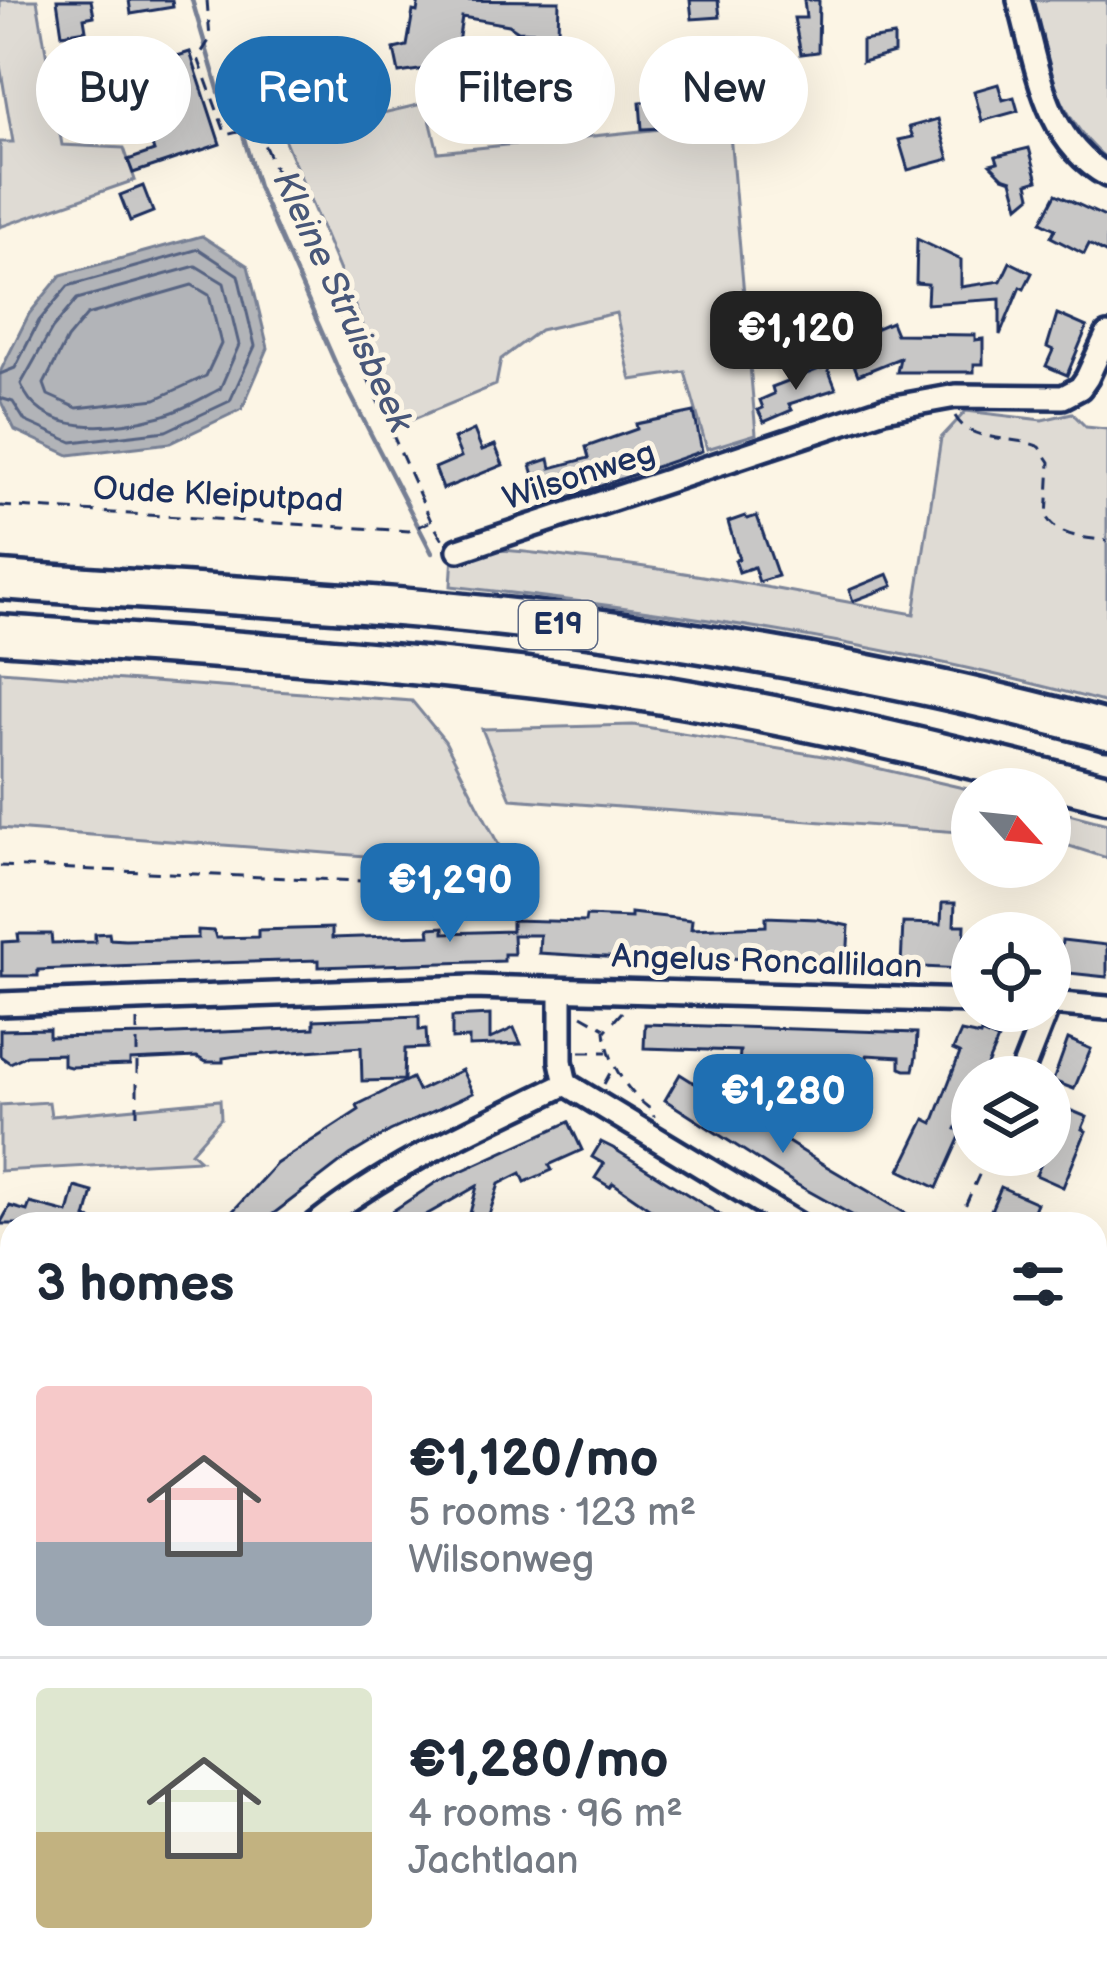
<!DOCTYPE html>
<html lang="en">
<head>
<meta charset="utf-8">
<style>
  :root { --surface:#fff; --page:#f6f6f7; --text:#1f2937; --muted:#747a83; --line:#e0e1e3; --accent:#1f6fb2 }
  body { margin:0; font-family:"Balsamiq Sans",sans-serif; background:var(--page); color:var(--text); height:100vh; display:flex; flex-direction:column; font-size:45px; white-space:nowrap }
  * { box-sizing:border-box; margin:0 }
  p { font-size:39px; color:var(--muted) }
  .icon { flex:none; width:66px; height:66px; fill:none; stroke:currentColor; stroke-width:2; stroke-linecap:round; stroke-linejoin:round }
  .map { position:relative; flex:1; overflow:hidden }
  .side { position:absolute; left:0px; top:1212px; width:1107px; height:771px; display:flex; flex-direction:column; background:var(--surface); border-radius:36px 36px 0 0; box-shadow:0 12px 48px #0002 }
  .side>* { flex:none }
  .banner { position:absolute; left:36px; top:36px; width:1035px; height:108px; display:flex; gap:24px }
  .needle { width:78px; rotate:117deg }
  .tools { position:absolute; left:951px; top:768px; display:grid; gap:24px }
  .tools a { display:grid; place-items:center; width:120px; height:120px; border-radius:50%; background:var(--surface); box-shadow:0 12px 48px #0002; font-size:60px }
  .price { position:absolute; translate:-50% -102px; padding:0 27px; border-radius:24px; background:var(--accent); color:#fff; font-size:39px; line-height:78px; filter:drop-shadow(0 3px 6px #0008) }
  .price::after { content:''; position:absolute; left:50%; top:72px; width:36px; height:27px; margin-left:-18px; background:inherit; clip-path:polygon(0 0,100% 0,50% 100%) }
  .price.current { background:#222; color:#fff }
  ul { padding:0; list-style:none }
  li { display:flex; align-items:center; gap:36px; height:300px; padding:0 36px }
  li+li { border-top:3px solid var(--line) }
  li span { display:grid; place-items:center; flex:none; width:336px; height:240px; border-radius:12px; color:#555 }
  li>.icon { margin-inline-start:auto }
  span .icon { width:144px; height:144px; fill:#fffc; stroke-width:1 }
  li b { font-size:51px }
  h2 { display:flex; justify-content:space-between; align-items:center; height:144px; padding:0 36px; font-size:51px }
  .chip { padding:0 42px; border-radius:54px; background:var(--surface); box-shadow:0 12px 48px #0002; font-size:42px; line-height:108px }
  .chip.current { background:var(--accent); color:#fff }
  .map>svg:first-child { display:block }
  .green { fill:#dfdbd4; stroke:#7d8599; stroke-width:3 }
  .water { fill:#b2b4b8; stroke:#767f94; stroke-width:3 }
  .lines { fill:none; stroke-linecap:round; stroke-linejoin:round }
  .shore { stroke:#576482; stroke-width:3 }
  .stream { stroke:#767f94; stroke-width:4.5 }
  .building { fill:#c8c7c6; stroke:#1b2f5e; stroke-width:3 }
  .minor-casing { stroke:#1b2f5e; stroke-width:30 }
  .motorway-casing { stroke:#1b2f5e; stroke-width:45 }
  .path { stroke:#1b2f5e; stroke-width:3; stroke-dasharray:12 9; stroke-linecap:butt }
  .minor { stroke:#fcf5e5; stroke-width:21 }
  .motorway { stroke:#fcf5e5; stroke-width:36 }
  .labels { text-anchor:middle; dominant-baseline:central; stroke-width:10; stroke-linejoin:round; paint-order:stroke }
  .shield { fill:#fcf5e5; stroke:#5e6a86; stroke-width:3 }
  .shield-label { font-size:30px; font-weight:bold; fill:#1b2f5e }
  .street-label { font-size:33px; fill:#1b2f5e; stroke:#fcf5e5 }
  .water-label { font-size:36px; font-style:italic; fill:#485779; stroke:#fcf5e5 }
</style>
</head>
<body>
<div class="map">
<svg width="1107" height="1982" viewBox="0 0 1107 1982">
  <rect width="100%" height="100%" fill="#fcf5e5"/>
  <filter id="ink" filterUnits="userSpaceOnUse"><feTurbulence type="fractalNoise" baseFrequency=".00833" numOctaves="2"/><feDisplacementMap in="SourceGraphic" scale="24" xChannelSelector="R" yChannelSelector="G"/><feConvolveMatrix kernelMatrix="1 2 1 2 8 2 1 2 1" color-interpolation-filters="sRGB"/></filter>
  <g filter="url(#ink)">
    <g class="green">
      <polygon points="0,0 37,0 62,145 124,148 135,180 0,227 0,142 13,142 0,65"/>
      <path d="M1030 0H1107V159C1054 115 1049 62 1030 0Z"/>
      <polygon points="426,103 438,152 729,122 756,434 707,449 685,372 631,380 616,313 540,330 501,359 496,385 404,423 283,136"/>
      <path d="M966 411 1042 420 1072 413 1086 427 1107 429V703C893 644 671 611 451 586L453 554C495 545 540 554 582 559 693 571 804 595 914 614L941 438Z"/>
      <polygon points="0,671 412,701 445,741 510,867 0,828"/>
      <polygon points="633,725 829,757 972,790 972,833 511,799 482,729"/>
      <polygon points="1050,809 1107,824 1107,858 1050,840"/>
      <polygon points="220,1100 221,1118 191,1152 200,1160 0,1171 0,1105 49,1102 51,1116"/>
    </g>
    <polygon class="water" points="202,236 248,266 268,348 242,409 170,443 69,455 15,430 0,400 0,372 29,314 61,275"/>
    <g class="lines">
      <g class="shore">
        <path d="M196 266 224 283 239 345 220 389C202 398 181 411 161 416 113 429 41 437 21 384L52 329 77 299Z"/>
        <polygon points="192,285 209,295 221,344 206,376 156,399 77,408 48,395 44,384 67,339 87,315"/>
        <polyline points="0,374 15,368 39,321 68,286 199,249 238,275 255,346 230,401 166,431 72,442 25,421 13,402 0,398"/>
      </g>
      <polyline class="stream" points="192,0 219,92 229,118 243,135 258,187 342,378 432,553"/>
    </g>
    <g class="building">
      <polygon points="57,0 91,0 94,16 84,18 86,30 62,34"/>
      <polygon points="129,0 172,0 173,7 131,14"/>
      <polygon points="419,0 559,1 558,33 518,31 509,25 462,17 450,95 436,93 439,71 425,69 399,73 394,49 407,46 413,11 417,12"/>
      <polygon points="690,0 718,0 720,17 692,19"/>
      <polygon points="804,0 819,0 818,52 801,54 794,18 806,18"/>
      <polygon points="894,36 894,53 862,62 862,41"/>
      <polygon points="143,49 146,66 190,52 220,144 133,173 128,160 154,151 124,53"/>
      <polygon points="998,84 1003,100 1014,97 1018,111 982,121 974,91"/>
      <polygon points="660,100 663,128 642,129 640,102"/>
      <polygon points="938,119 949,159 908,170 899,140 913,137 909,127"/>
      <polygon points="1029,148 1038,180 1028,183 1031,196 1019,206 1012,180 1003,177 990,164 998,162 996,156"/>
      <polygon points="143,186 153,212 130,221 120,195"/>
      <polygon points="1056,194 1107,218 1107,254 1089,244 1084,254 1051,237 1055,229 1041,222"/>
      <polygon points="917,239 961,260 961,287 1001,281 1010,262 1032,273 1024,289 1020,287 1000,335 1000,299 927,304 928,284 916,283"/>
      <polygon points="1057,314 1087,327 1067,375 1046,366 1053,350 1047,347"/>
      <polygon points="891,322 896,334 975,335 975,340 983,339 983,364 974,364 974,372 897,372 900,358 858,375 845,342"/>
      <polygon points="827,366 836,389 789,404 792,410 764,422 758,410 763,408 760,400 774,394 772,387"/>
      <polygon points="694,412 702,451 543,506 531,465 549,459 551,468 589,458 586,447 637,429 636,424"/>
      <polygon points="474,430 482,450 495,445 503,465 443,489 435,468 461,457 454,439"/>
      <polygon points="745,516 747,519 757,516 778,576 759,582 754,567 739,572 735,560 739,559 728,522"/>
      <polygon points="888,574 893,586 853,601 849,590"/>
      <polygon points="942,903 955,903 954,925 965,925 963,969 901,966 903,923 941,924"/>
      <polygon points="631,913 692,920 691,929 766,926 766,917 817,919 849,926 847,965 729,958 689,962 539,953 540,935 513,935 514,954 504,954 504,961 319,967 319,960 216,963 38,970 38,976 2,976 2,942 19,941 18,934 51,934 52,943 95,942 95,934 109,933 110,939 125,940 198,938 198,930 214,931 216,938 258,937 258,930 332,928 332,938 391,936 430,935 429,928 444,927 444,933 512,931 512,920 585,922 586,916 631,918"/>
      <polygon points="1062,940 1107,945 1107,977 1059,972"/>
      <polygon points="490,1015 490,1039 514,1028 521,1044 469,1046 469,1038 452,1039 452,1017"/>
      <polygon points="419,1016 419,1030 426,1029 427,1048 405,1049 404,1080 362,1081 361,1047 237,1056 223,1058 223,1062 206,1062 197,1057 130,1060 130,1065 70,1067 63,1065 63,1054 27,1055 10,1063 0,1056 0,1030 49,1029 49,1037 151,1035 314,1028 314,1020"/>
      <polygon points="645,1024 917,1033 916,1057 913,1070 905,1070 900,1068 900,1057 867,1055 867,1069 851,1069 850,1077 832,1076 793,1066 739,1065 740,1051 644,1048"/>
      <polygon points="961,1032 980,1036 981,1033 998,1040 982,1077 972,1077 972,1104 968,1102 956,1129 962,1132 937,1188 900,1170 925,1119 933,1123 960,1053 953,1050"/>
      <polygon points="1068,1039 1091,1049 1074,1089 1053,1081"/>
      <polygon points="462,1070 473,1093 390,1131 350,1155 264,1221 261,1218 254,1224 221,1224 276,1164 359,1110 357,1105 412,1078 418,1091"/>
      <polygon points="680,1074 826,1166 924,1224 868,1224 796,1184 665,1100"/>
      <polygon points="1070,1110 1087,1117 1082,1129 1086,1131 1063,1187 1036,1175 1045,1155 1050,1155 1050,1135 1060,1111 1068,1114"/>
      <polygon points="569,1122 582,1150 549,1165 552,1170 525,1182 521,1173 499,1184 486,1224 468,1221 477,1186 410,1224 373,1224 435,1183"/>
      <polygon points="601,1142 613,1148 735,1224 672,1224 613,1183 610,1187 595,1178 604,1164 592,1157"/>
      <polygon points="75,1187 93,1192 86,1218 92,1220 91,1224 0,1224 10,1206 27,1211 30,1203 68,1213"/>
      <polygon points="1001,1187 1037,1203 1028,1224 991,1210"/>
    </g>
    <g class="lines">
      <g class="minor-casing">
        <g id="minor">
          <path d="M1019 0C1037 63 1044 141 1107 175"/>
          <polyline points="459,550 884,409 956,396 1063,397 1080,388 1087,378 1107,335"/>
          <polyline points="561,990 561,1061 566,1084 797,1224"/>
          <polyline points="1050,1003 1107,1008"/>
          <polyline points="0,1004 473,987 972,1001"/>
          <polyline points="1020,1077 1046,1011"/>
          <path d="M316 1224C392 1164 480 1126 566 1084"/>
          <polyline points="0,1268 12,1271"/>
          <polyline points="0,1320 12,1304"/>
          <polyline points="1095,1369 1107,1374"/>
          <polyline points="1095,1540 1107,1512"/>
          <polyline points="0,1652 12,1655"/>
          <polyline points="0,1875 12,1825"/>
          <polyline points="823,1971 914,1982"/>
          <polyline points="193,1982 195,1971"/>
          <polyline points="968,1982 969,1971"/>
        </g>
      </g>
      <g class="motorway-casing">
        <g id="motorway">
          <path d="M0 580C205 595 413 602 617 631 781 655 947 686 1107 730"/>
          <path d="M0 634C203 648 406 660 608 687 777 710 942 752 1107 793"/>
        </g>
      </g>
      <g class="path">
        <polyline points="207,0 210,39 198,58 226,135 246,130 262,140 431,521 443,540"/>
        <path d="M955 416C970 444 1014 435 1040 447L1050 462 1047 518C1059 538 1086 537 1107 541"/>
        <polyline points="0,506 409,531 429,522"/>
        <polyline points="0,866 504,887"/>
        <path d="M622 1012 605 1031C608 1063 627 1093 653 1111L654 1117"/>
        <polyline points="582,1015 605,1028"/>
        <polyline points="137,1020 137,1115"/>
        <polyline points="580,1052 607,1052"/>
        <polyline points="604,1084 614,1066"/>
        <polyline points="957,1224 988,1155"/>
      </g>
      <use href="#minor" class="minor"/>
      <use href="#motorway" class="motorway"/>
    </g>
  </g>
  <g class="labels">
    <rect class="shield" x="519" y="601" width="78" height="48" rx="9"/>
    <g class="shield-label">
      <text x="558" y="625">E19</text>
    </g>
    <g class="street-label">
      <text transform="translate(579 476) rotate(-18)">Wilsonweg</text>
      <text transform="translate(218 495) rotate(3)">Oude Kleiputpad</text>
      <text transform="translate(767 962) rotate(2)">Angelus Roncallilaan</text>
    </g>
    <g class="water-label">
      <text transform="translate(342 302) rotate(65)">Kleine Struisbeek</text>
    </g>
  </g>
</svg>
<div class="tools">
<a><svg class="needle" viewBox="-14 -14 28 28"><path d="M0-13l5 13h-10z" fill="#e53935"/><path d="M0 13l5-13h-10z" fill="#747a83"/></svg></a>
<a><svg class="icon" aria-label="locate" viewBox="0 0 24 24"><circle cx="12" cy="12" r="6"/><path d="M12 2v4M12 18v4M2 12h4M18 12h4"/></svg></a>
<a><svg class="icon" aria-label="layers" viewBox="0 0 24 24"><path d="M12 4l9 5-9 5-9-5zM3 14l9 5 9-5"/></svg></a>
</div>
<b class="price current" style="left:796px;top:393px">€1,120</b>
<b class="price" style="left:450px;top:945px">€1,290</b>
<b class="price" style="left:783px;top:1156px">€1,280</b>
<div class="banner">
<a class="chip">Buy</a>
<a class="chip current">Rent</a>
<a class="chip">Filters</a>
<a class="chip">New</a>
</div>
<section class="side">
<h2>3 homes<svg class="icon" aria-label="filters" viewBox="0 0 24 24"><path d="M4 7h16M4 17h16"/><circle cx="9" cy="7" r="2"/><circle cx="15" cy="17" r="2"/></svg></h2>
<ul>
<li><span style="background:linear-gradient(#f6c9c9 65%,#9aa5b1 0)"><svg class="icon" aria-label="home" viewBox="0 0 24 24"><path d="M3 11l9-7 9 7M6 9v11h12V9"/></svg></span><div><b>€1,120/mo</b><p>5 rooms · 123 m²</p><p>Wilsonweg</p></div></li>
<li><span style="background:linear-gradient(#dfe7d0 60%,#c2b280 0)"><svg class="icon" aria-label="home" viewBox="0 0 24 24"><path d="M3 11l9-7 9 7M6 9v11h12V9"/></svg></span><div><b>€1,280/mo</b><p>4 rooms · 96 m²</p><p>Jachtlaan</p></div></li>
</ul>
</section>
</div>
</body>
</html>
